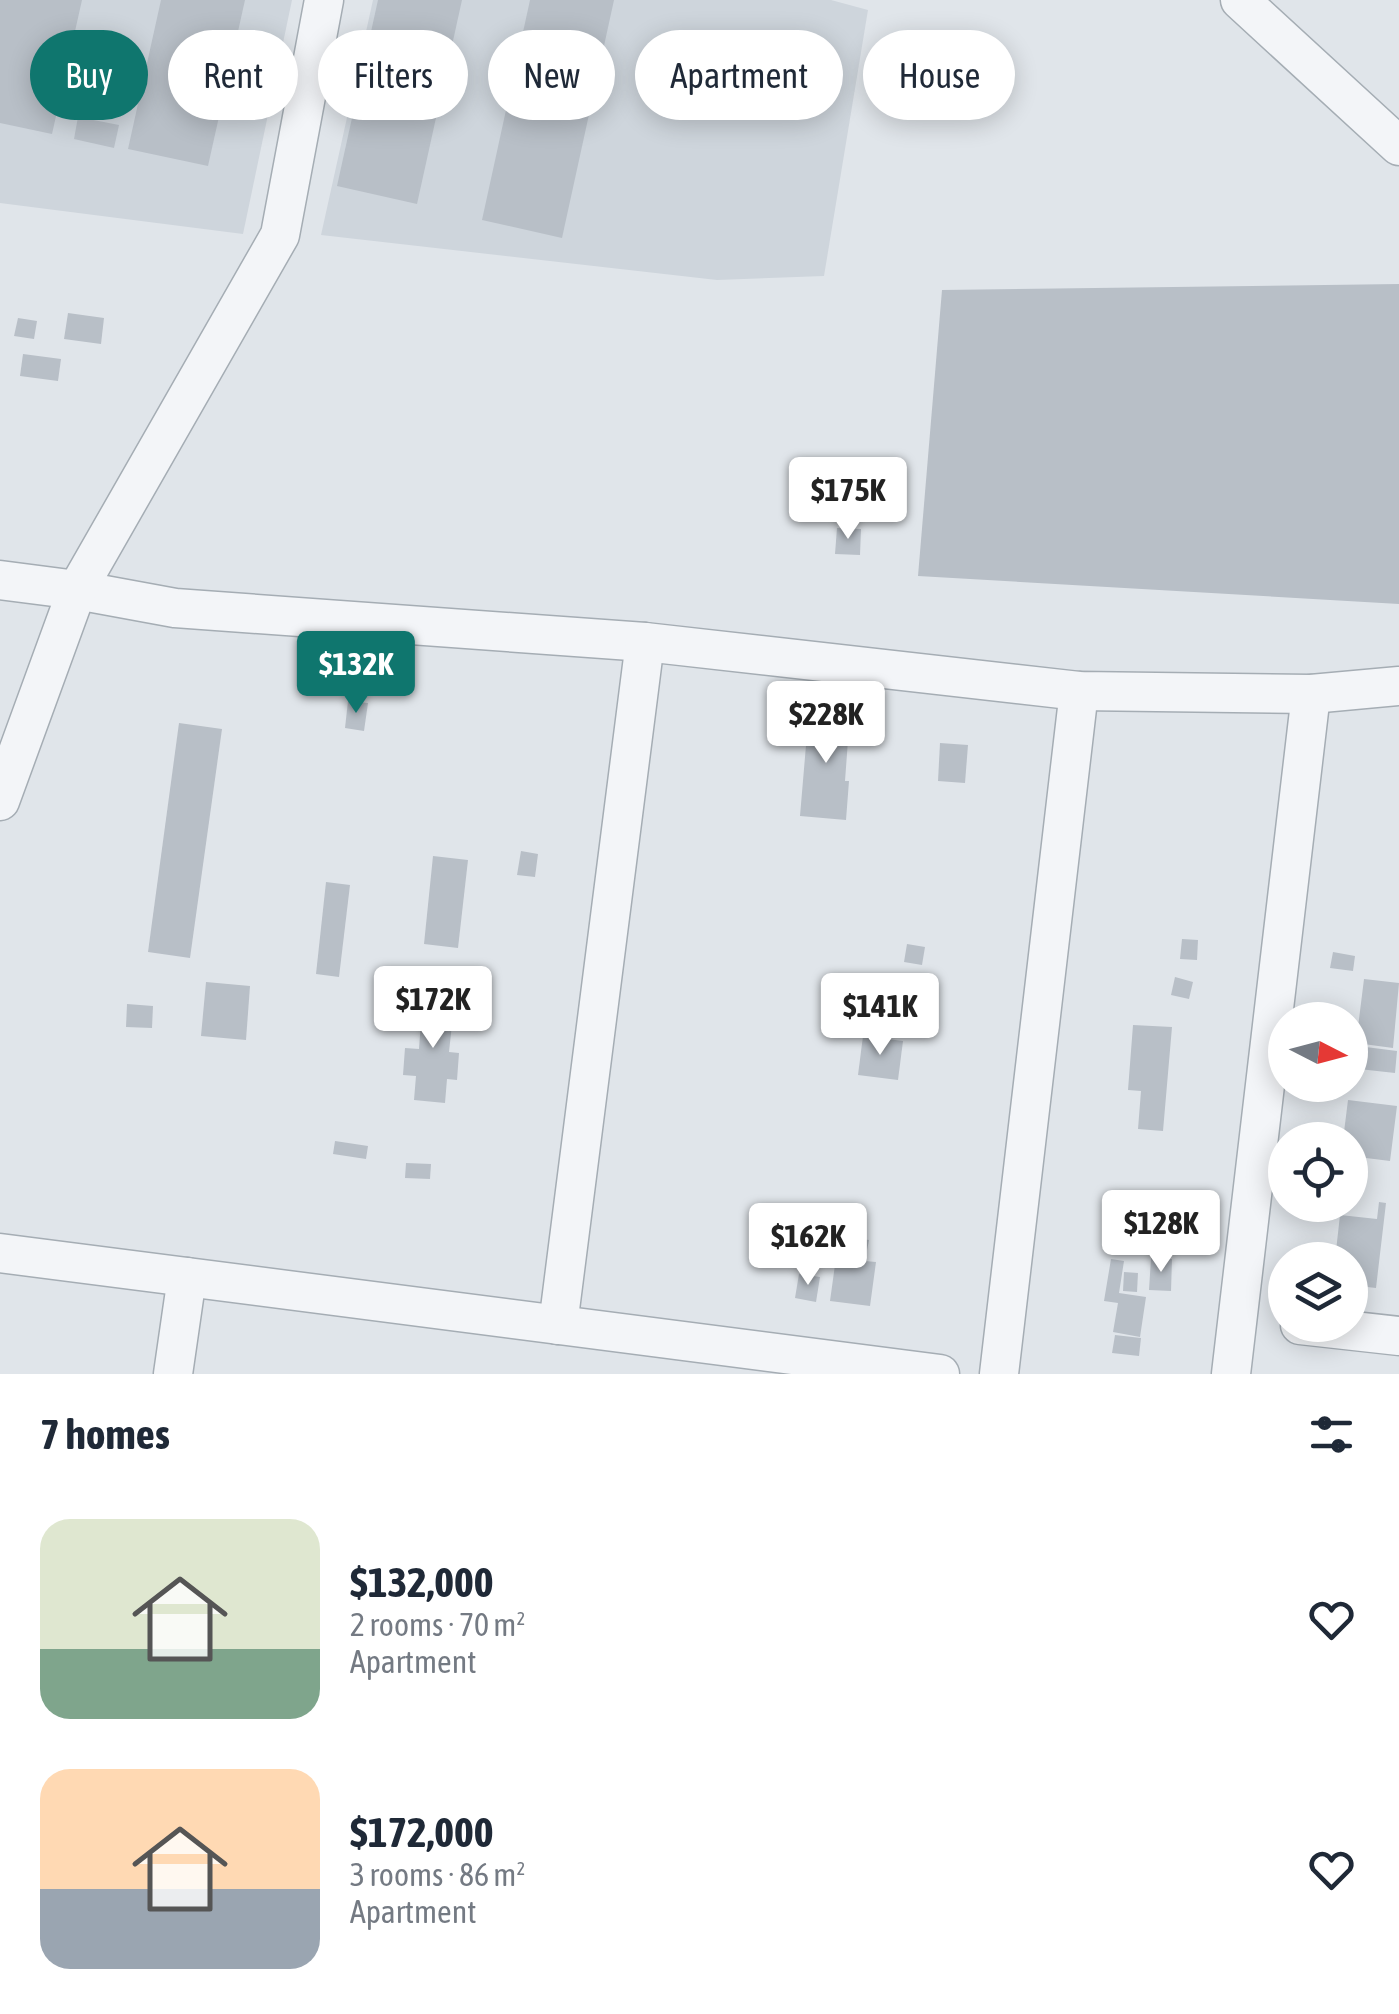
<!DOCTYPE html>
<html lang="en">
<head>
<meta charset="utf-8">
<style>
  :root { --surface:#fff; --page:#f2f2f3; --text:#1f2937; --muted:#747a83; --accent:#0f766e }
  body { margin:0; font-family:"Asap Condensed",sans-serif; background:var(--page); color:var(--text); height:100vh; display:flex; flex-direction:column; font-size:38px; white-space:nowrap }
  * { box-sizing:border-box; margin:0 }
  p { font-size:32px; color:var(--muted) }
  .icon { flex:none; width:55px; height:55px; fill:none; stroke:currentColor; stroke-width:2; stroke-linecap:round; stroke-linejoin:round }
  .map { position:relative; height:1374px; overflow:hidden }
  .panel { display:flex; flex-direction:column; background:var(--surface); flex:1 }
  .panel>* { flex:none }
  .top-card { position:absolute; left:30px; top:30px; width:1340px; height:90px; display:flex; gap:20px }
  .needle { width:65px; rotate:96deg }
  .tools { position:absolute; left:1268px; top:1002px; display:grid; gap:20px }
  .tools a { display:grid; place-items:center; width:100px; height:100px; border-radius:50%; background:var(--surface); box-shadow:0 5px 25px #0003; font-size:50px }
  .price { position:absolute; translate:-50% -85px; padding:0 22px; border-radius:10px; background:#fff; color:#222; font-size:32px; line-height:65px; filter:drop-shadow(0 2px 5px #0008) }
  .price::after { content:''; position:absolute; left:50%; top:60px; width:30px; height:22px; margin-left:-15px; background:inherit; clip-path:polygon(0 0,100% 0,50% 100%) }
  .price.active { background:var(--accent); color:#fff }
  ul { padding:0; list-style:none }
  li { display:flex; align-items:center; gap:30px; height:250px; padding:0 40px }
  li span { display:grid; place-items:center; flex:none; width:280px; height:200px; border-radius:30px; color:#555 }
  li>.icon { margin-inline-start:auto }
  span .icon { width:120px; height:120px; fill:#fffc; stroke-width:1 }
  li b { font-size:42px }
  h2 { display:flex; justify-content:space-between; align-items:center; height:120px; padding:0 40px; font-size:42px }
  .chip { padding:0 35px; border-radius:45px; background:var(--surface); box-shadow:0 5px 25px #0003; font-size:35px; line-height:90px }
  .chip.active { background:var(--accent); color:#fff }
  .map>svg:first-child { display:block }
  .built { fill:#ced5dc }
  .building { fill:#b8bfc7 }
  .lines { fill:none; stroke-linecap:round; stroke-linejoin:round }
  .minor-casing { stroke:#a5adb4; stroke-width:41 }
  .minor { stroke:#f3f5f8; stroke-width:38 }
</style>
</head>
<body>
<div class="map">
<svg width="1399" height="1374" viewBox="0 0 1399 1374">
  <rect width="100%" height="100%" fill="#e0e5ea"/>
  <g class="built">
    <polygon points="0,0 292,0 243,234 0,203"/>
    <polygon points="373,0 831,0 868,10 824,276 717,280 321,235"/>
  </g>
  <g class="building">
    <polygon points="0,0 82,0 52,134 0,123"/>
    <polygon points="161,0 245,0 208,166 128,149"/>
    <polygon points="378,0 462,0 417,204 337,186"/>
    <polygon points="530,0 614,0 562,238 482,220"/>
    <polygon points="78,117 119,125 114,148 74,139"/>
    <polygon points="1399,284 1399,604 918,576 942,290"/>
    <polygon points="68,313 104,318 101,344 64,339"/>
    <polygon points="18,318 37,321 34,339 14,336"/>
    <polygon points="23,354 61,359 58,381 20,376"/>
    <polygon points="837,528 861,529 860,555 835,554"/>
    <polygon points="837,693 862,694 861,709 836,707"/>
    <polygon points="348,701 368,703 364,731 345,728"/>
    <polygon points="809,710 850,713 845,781 849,781 846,820 800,816"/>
    <polygon points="179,723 222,729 190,958 148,952"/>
    <polygon points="940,743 968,745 965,783 938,781"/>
    <polygon points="521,851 538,854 535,877 517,875"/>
    <polygon points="433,856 468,860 458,948 424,944"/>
    <polygon points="326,882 350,885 339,977 316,974"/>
    <polygon points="1182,939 1198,940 1197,960 1180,959"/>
    <polygon points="907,944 925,947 922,965 904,962"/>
    <polygon points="1333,952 1355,956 1353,971 1330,968"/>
    <polygon points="1175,977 1193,982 1189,999 1171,995"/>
    <polygon points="1364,979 1399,983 1393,1048 1356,1043"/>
    <polygon points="206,982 250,986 246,1040 201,1036"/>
    <polygon points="423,994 455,997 449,1052 459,1053 457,1080 447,1079 445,1103 414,1100 416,1076 403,1075 405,1048 419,1049"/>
    <polygon points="127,1004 153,1006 152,1028 126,1027"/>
    <polygon points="874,1015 896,1018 894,1037 872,1034"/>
    <polygon points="1133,1025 1172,1027 1163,1131 1138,1129 1141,1091 1128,1090"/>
    <polygon points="863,1036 903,1041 898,1080 858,1075"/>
    <polygon points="1350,1045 1397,1051 1395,1073 1350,1068"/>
    <polygon points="1348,1100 1397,1106 1390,1161 1350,1156 1350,1140 1343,1140"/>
    <polygon points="335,1141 368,1146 366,1159 333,1154"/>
    <polygon points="406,1163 431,1164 430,1179 405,1178"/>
    <polygon points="1149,1200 1165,1204 1160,1223 1143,1219"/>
    <polygon points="1379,1202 1386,1203 1376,1288 1350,1285 1350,1260 1335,1260 1340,1215 1377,1219"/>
    <polygon points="839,1236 869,1240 865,1261 876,1262 870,1306 830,1301"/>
    <polygon points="1151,1258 1172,1259 1171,1291 1149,1290"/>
    <polygon points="1111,1259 1124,1261 1119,1293 1146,1297 1140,1337 1113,1332 1118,1303 1104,1301"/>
    <polygon points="1124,1272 1138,1273 1137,1292 1123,1291"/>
    <polygon points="799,1274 820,1277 816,1302 795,1298"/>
    <polygon points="1115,1335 1141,1338 1139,1356 1112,1353"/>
  </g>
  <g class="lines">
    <g class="minor-casing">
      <g id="minor">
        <polyline points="1240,0 1399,146"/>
        <polyline points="0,580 77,590 175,608 645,642 1079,691 1311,694 1399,686"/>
        <polyline points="0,801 77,590 280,235 324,0"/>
        <polyline points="0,1253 940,1374"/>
        <polyline points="558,1325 645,642"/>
        <polyline points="1300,1325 1399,1336"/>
        <polyline points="173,1374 187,1277"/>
        <polyline points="999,1374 1079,691"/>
        <polyline points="1231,1374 1311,694"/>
      </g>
    </g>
    <use href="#minor" class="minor"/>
  </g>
</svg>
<div class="tools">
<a><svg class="needle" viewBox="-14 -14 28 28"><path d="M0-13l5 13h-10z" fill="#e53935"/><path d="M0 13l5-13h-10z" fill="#747a83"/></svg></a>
<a><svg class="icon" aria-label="locate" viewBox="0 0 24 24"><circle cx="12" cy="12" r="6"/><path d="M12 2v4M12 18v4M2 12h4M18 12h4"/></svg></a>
<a><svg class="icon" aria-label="layers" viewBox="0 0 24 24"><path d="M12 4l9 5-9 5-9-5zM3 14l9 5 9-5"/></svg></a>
</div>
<b class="price" style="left:848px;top:542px">$175K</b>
<b class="price active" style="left:356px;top:716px">$132K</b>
<b class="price" style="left:826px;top:766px">$228K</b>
<b class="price" style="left:433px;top:1051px">$172K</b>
<b class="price" style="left:880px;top:1058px">$141K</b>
<b class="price" style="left:1161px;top:1275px">$128K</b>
<b class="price" style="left:808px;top:1288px">$162K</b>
<div class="top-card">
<a class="chip active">Buy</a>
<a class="chip">Rent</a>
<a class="chip">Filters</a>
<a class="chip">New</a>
<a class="chip">Apartment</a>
<a class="chip">House</a>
</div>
</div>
<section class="panel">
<h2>7 homes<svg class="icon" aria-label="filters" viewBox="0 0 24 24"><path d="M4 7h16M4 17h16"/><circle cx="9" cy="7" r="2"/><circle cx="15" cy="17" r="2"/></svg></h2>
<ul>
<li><span style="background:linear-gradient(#dfe7d0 65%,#7fa58c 0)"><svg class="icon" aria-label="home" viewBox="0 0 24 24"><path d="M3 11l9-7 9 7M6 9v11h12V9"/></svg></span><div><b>$132,000</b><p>2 rooms · 70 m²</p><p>Apartment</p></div><svg class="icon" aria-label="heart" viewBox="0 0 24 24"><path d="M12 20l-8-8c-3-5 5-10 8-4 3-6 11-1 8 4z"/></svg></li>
<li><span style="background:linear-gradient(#ffd9b3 60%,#9aa5b1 0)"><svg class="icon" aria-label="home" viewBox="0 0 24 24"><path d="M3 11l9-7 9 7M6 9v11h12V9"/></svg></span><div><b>$172,000</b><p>3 rooms · 86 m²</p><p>Apartment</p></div><svg class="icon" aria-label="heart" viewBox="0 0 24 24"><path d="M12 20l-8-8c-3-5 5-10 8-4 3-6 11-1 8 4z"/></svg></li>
</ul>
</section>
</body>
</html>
